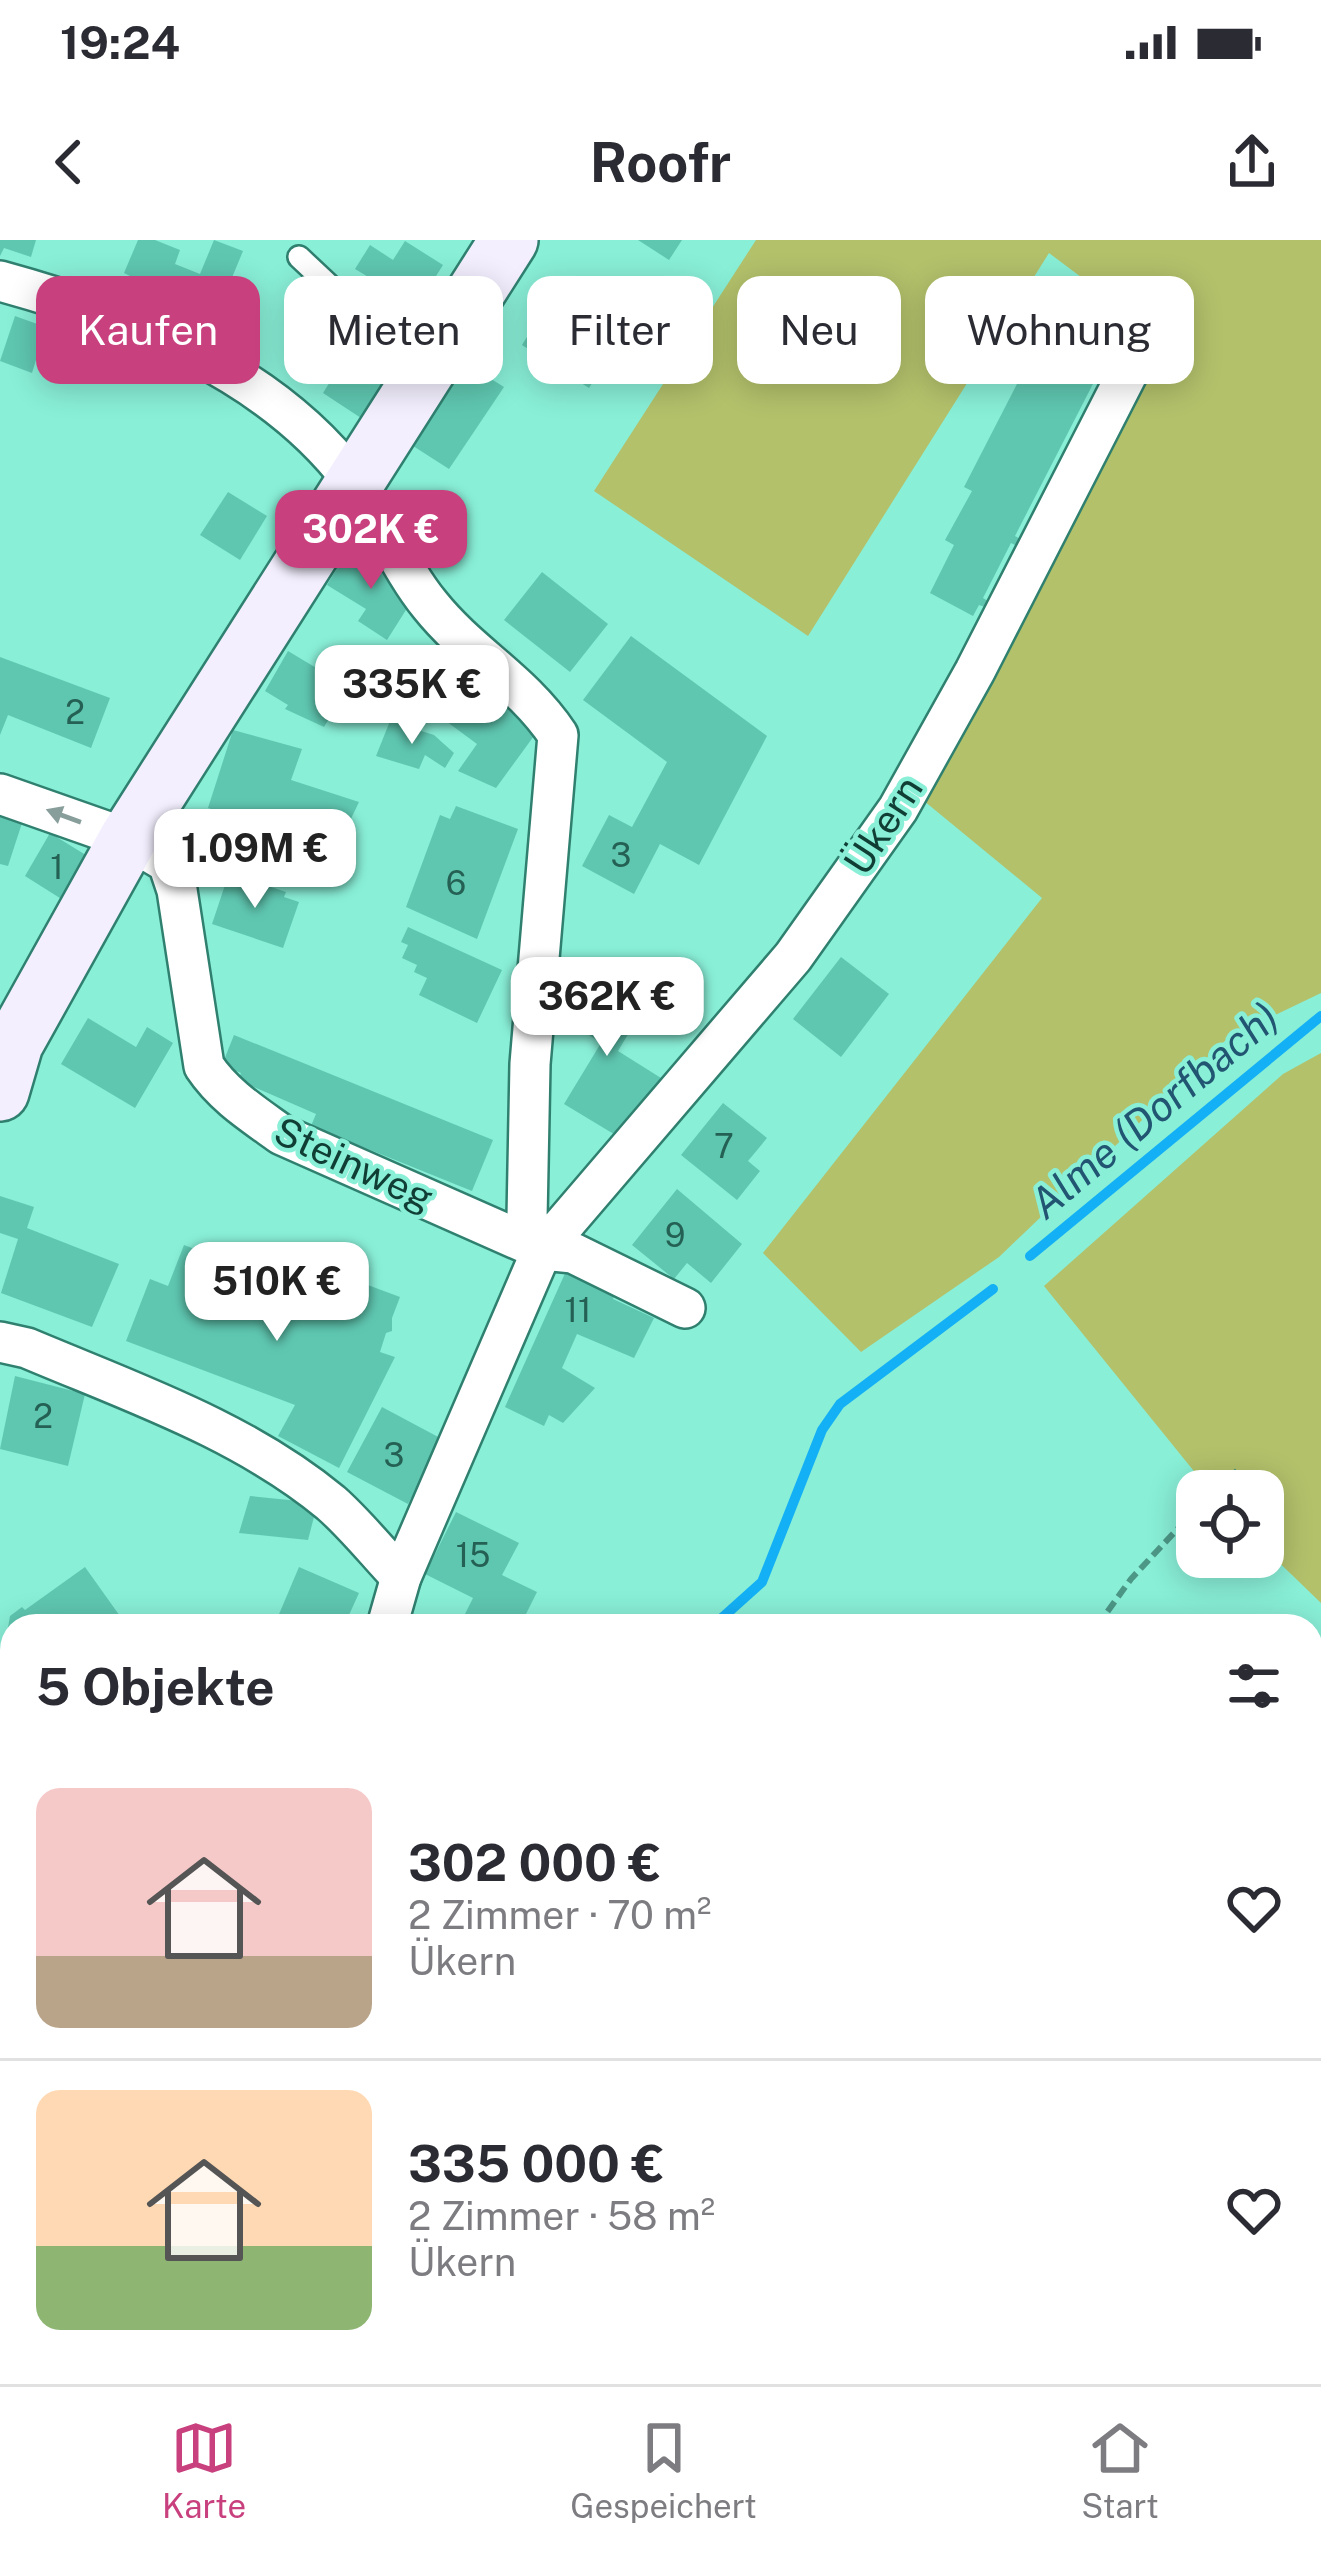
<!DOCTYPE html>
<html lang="de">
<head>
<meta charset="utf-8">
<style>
  :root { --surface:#fff; --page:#f2f2f3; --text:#2b2b33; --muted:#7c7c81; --line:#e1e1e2; --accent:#c8407d }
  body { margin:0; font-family:"Public Sans",sans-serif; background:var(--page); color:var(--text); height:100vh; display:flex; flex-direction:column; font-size:45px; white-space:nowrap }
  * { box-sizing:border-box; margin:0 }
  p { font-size:39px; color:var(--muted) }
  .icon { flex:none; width:66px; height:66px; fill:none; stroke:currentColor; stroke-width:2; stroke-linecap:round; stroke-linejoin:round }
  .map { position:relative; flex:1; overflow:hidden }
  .panel { position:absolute; left:0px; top:1374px; width:1323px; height:771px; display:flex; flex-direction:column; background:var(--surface); border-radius:36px 36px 0 0; box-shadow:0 6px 30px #0003 }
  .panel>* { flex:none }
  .banner { position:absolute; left:36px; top:36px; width:1251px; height:108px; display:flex; gap:24px }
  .controls { position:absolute; left:1176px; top:1230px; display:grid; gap:24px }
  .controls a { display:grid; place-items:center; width:108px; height:108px; border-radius:24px; background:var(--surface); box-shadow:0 6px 30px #0003; font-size:60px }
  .price { position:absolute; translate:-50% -102px; padding:0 27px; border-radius:24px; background:#fff; color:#222; font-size:39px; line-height:78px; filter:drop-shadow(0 3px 6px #0008) }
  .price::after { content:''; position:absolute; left:50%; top:72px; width:36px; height:27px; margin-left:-18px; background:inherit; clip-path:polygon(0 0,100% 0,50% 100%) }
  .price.active { background:var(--accent); color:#fff }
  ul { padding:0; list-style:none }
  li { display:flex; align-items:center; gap:36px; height:300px; padding:0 36px }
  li+li { border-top:3px solid var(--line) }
  li span { display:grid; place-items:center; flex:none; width:336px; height:240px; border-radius:24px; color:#555 }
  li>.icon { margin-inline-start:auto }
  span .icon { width:144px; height:144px; fill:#fffc; stroke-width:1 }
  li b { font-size:51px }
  h2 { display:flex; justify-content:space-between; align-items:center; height:144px; padding:0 36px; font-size:51px }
  .chip { padding:0 42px; border-radius:24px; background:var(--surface); box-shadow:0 6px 30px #0003; font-size:42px; line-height:108px }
  .chip.active { background:var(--accent); color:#fff }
  .status { display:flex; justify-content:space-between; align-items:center; height:84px; padding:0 60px; background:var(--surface); direction:ltr }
  .status svg { height:33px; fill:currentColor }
  header { display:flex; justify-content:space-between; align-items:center; height:156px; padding:0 36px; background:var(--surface); font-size:54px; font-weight:700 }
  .dock { display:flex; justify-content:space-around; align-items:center; height:168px; border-top:3px solid var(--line); background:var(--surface); font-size:33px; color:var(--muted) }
  .dock a { display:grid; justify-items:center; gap:6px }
  .dock .active { color:var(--accent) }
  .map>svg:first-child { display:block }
  .green { fill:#b3c16b }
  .water { fill:#14b0f6 }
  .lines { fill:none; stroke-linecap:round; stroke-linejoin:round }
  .stream { stroke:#14b0f6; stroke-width:10 }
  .building { fill:#5fc7b0 }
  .service-casing { stroke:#308070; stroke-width:26 }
  .minor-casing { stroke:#308070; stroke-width:44 }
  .secondary-casing { stroke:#308070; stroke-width:62 }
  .path { stroke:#4d9786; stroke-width:6; stroke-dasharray:12 6; stroke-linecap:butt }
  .service { stroke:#fff; stroke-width:21 }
  .minor { stroke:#fff; stroke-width:39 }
  .secondary { stroke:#f3effe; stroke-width:57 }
  .oneway { fill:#889e9a }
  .labels { text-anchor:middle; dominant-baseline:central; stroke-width:9; stroke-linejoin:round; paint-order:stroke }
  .number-label { font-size:33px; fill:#246053 }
  .street-label { font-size:39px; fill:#103d34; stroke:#89efd7 }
  .water-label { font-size:42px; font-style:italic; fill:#215572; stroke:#89efd7 }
</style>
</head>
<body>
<div class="status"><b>19:24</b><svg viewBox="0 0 49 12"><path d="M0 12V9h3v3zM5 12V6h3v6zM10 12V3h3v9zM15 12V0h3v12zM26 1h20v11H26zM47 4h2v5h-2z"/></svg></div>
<header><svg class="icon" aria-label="back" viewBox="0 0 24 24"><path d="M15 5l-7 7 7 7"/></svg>Roofr<svg class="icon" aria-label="share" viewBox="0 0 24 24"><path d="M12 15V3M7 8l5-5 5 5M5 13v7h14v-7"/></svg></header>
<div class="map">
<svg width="1321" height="2144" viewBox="0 0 1321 2144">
  <rect width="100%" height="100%" fill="#89efd7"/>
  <g class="green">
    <polygon points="756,0 1321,0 1321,753 1229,797 999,1017 861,1112 763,1013 1042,658 918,556 1165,100 1049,13 808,396 594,251"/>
    <polygon points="1321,813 1321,1363 1263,1307 1263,1251 1210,1251 1044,1046 1283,834"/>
    <polygon points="244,2133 297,2133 295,2144 241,2144"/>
  </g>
  <polygon class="water" points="1321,2006 1321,2144 1249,2144 1258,2133 1311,2133 1311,2029"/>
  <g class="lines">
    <g class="stream">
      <polyline points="1030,1016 1321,776"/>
      <polyline points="713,1386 762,1342 822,1190 840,1164 993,1049"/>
      <polyline points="232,2144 242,2133"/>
    </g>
  </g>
  <g class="building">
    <polygon points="0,0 36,0 31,17 4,8 0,16"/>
    <polygon points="138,0 155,0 180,10 175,24 200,34 214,0 243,11 212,86 158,62 163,53 124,33"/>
    <polygon points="638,0 682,0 669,20"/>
    <polygon points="405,1 443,25 417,66 355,29 370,5 393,20"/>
    <polygon points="554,54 622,96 589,148 522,105"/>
    <polygon points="331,74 363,95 352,113 388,136 361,178 323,153 343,121 313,102"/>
    <polygon points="15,76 65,94 53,126 36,120 32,133 0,121"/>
    <polygon points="1036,107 1096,138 1015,296 1020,299 1017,306 1011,303 983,358 988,361 985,367 979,365 973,376 930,353 954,305 945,300 972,251 964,247"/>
    <polygon points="464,122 504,147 449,229 410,204"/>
    <polygon points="228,252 267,276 240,320 200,295"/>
    <polygon points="350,307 391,331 386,338 401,348 411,362 387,400 358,381 366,369 327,345"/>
    <polygon points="542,332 608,384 570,432 504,380"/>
    <polygon points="631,396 767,496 699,625 660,604 634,654 582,626 609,575 632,587 667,522 583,460"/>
    <polygon points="288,411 348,447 324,487 285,469 288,465 265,451"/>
    <polygon points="0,417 110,458 91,508 8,475 0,495"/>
    <polygon points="457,433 539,489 496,548 458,531 477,504 431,470"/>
    <polygon points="390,481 434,495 454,513 445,528 425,515 419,529 376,516"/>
    <polygon points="233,490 302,509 291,540 359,562 336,610 208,568"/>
    <polygon points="456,566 518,589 477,699 406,667 440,575 450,579"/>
    <polygon points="0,576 22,583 8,626 0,624"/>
    <polygon points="50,593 89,617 63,660 25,636"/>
    <polygon points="229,633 286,652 284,657 299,662 283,708 212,684"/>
    <polygon points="408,687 502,730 477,783 419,755 427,738 414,732 417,725 402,718 408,705 401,702"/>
    <polygon points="841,717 889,754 841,817 793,779"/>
    <polygon points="586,730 632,759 617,783 630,791 618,811 661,838 622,899 564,864 601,803 559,775"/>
    <polygon points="88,778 136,807 147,787 173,803 135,868 61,824"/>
    <polygon points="234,795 493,900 472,951 311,886 316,874 238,840 241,833 222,825"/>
    <polygon points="723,863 767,898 748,921 760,931 737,960 681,915"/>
    <polygon points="677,949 742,1004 711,1043 687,1023 674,1039 632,1005"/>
    <polygon points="0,956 34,967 27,988 119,1024 92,1087 1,1053 18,999 0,993"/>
    <polygon points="184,1005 240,1026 231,1066 249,1073 265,1031 332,1057 341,1035 400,1057 392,1078 392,1091 386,1093 380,1112 395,1117 339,1228 278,1196 295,1165 126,1101 150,1039 168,1046"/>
    <polygon points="567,1029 616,1051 613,1059 654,1078 634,1118 577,1094 562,1128 595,1148 563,1183 549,1175 544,1186 505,1167"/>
    <polygon points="15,1136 85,1154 68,1226 0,1209"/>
    <polygon points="382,1167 442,1199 408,1264 347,1232"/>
    <polygon points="250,1256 299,1261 316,1269 308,1300 239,1293"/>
    <polygon points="456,1272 519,1303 502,1335 537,1352 520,1386 459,1386 473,1358 425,1334"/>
    <polygon points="85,1327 127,1386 93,1386 89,1381 82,1386 12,1386 12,1437 0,1433 10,1376 22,1367 25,1370"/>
    <polygon points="299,1327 359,1353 344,1386 274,1386"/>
    <polygon points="0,1548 12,1558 12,1610 0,1601"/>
    <polygon points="0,1633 12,1648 12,1731 0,1716"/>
    <polygon points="10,2021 12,2133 45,2133 43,2144 0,2144 0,2066"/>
    <polygon points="560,2133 650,2133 646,2144 556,2144"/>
    <polygon points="784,2133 933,2133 913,2144 763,2144"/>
  </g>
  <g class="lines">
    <g class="service-casing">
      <polyline id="service" points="299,17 364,78 415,141"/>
    </g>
    <g class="minor-casing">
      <g id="minor">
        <path d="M0 41C128 76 270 130 353 241 382 280 399 327 430 365 470 415 522 441 558 495L530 824 527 978 542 1010 401 1337 387 1386"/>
        <path d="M0 554 128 599 168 623 177 650 204 826C224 856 253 874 282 895L542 1010 573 1013 685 1068"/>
        <polyline points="542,1010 793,717 898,569 975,431 1142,105"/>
        <path d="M0 1102 27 1108C131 1152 243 1190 331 1263 356 1285 378 1313 401 1337"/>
        <polyline points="0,1796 12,1779"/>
        <polyline points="373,2133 379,2144"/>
      </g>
    </g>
    <g class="secondary-casing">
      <g id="secondary">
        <polyline points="0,852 14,804 128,599 509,0"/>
        <polyline points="0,1483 12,1489"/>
        <polyline points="1311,2020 1321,2024"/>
      </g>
    </g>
    <g class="path">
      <polyline points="1215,1251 1240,1228"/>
      <polyline points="1097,1386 1131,1339 1197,1268"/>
      <polyline points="270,2144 273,2133"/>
    </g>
    <use href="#service" class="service"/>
    <use href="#minor" class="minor"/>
    <use href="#secondary" class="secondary"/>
  </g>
  <defs><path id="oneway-solid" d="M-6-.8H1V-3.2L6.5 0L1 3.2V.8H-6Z" transform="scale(3)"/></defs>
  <use class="oneway" href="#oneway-solid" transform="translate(64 576) rotate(-160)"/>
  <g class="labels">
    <g class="number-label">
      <text x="75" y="472">2</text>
      <text x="621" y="615">3</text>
      <text x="57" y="627">1</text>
      <text x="456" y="643">6</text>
      <text x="724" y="906">7</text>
      <text x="675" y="995">9</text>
      <text x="578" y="1070">11</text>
      <text x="43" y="1176">2</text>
      <text x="394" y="1215">3</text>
      <text x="473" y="1315">15</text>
    </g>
    <g class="street-label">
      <text transform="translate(883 585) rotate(-57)">Ükern</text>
      <text transform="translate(354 924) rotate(25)">Steinweg</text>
    </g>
    <g class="water-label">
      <text transform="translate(1154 870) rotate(-40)">Alme (Dorfbach)</text>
    </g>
  </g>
</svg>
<div class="controls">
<a><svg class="icon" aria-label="locate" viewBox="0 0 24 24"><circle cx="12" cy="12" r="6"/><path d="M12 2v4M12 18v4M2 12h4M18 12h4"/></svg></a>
</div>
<b class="price active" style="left:371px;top:352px">302K €</b>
<b class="price" style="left:412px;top:507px">335K €</b>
<b class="price" style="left:255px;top:671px">1.09M €</b>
<b class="price" style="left:607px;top:819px">362K €</b>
<b class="price" style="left:277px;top:1104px">510K €</b>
<div class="banner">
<a class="chip active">Kaufen</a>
<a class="chip">Mieten</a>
<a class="chip">Filter</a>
<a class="chip">Neu</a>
<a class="chip">Wohnung</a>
</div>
<section class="panel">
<h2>5 Objekte<svg class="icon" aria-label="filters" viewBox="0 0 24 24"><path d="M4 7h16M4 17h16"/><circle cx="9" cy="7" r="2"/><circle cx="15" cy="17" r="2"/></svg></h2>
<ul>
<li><span style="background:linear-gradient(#f6c9c9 70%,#b9a48a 0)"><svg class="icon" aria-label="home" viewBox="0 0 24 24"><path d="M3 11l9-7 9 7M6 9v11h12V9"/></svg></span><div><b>302 000 €</b><p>2 Zimmer · 70 m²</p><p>Ükern</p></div><svg class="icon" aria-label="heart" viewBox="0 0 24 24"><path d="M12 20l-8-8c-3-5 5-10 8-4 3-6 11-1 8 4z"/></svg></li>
<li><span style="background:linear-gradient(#ffd9b3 65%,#8fb573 0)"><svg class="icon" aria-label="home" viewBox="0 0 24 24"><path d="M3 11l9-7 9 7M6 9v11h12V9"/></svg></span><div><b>335 000 €</b><p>2 Zimmer · 58 m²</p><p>Ükern</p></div><svg class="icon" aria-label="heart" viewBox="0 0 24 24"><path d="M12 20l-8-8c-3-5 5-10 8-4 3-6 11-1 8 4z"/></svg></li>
</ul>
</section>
</div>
<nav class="dock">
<a class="active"><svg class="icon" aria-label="map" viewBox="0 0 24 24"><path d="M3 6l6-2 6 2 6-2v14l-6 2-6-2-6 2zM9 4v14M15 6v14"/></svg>Karte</a>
<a><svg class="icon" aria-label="saved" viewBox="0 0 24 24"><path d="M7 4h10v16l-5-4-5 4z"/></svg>Gespeichert</a>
<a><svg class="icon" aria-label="home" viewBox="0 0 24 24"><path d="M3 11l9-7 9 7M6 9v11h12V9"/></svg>Start</a>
</nav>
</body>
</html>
